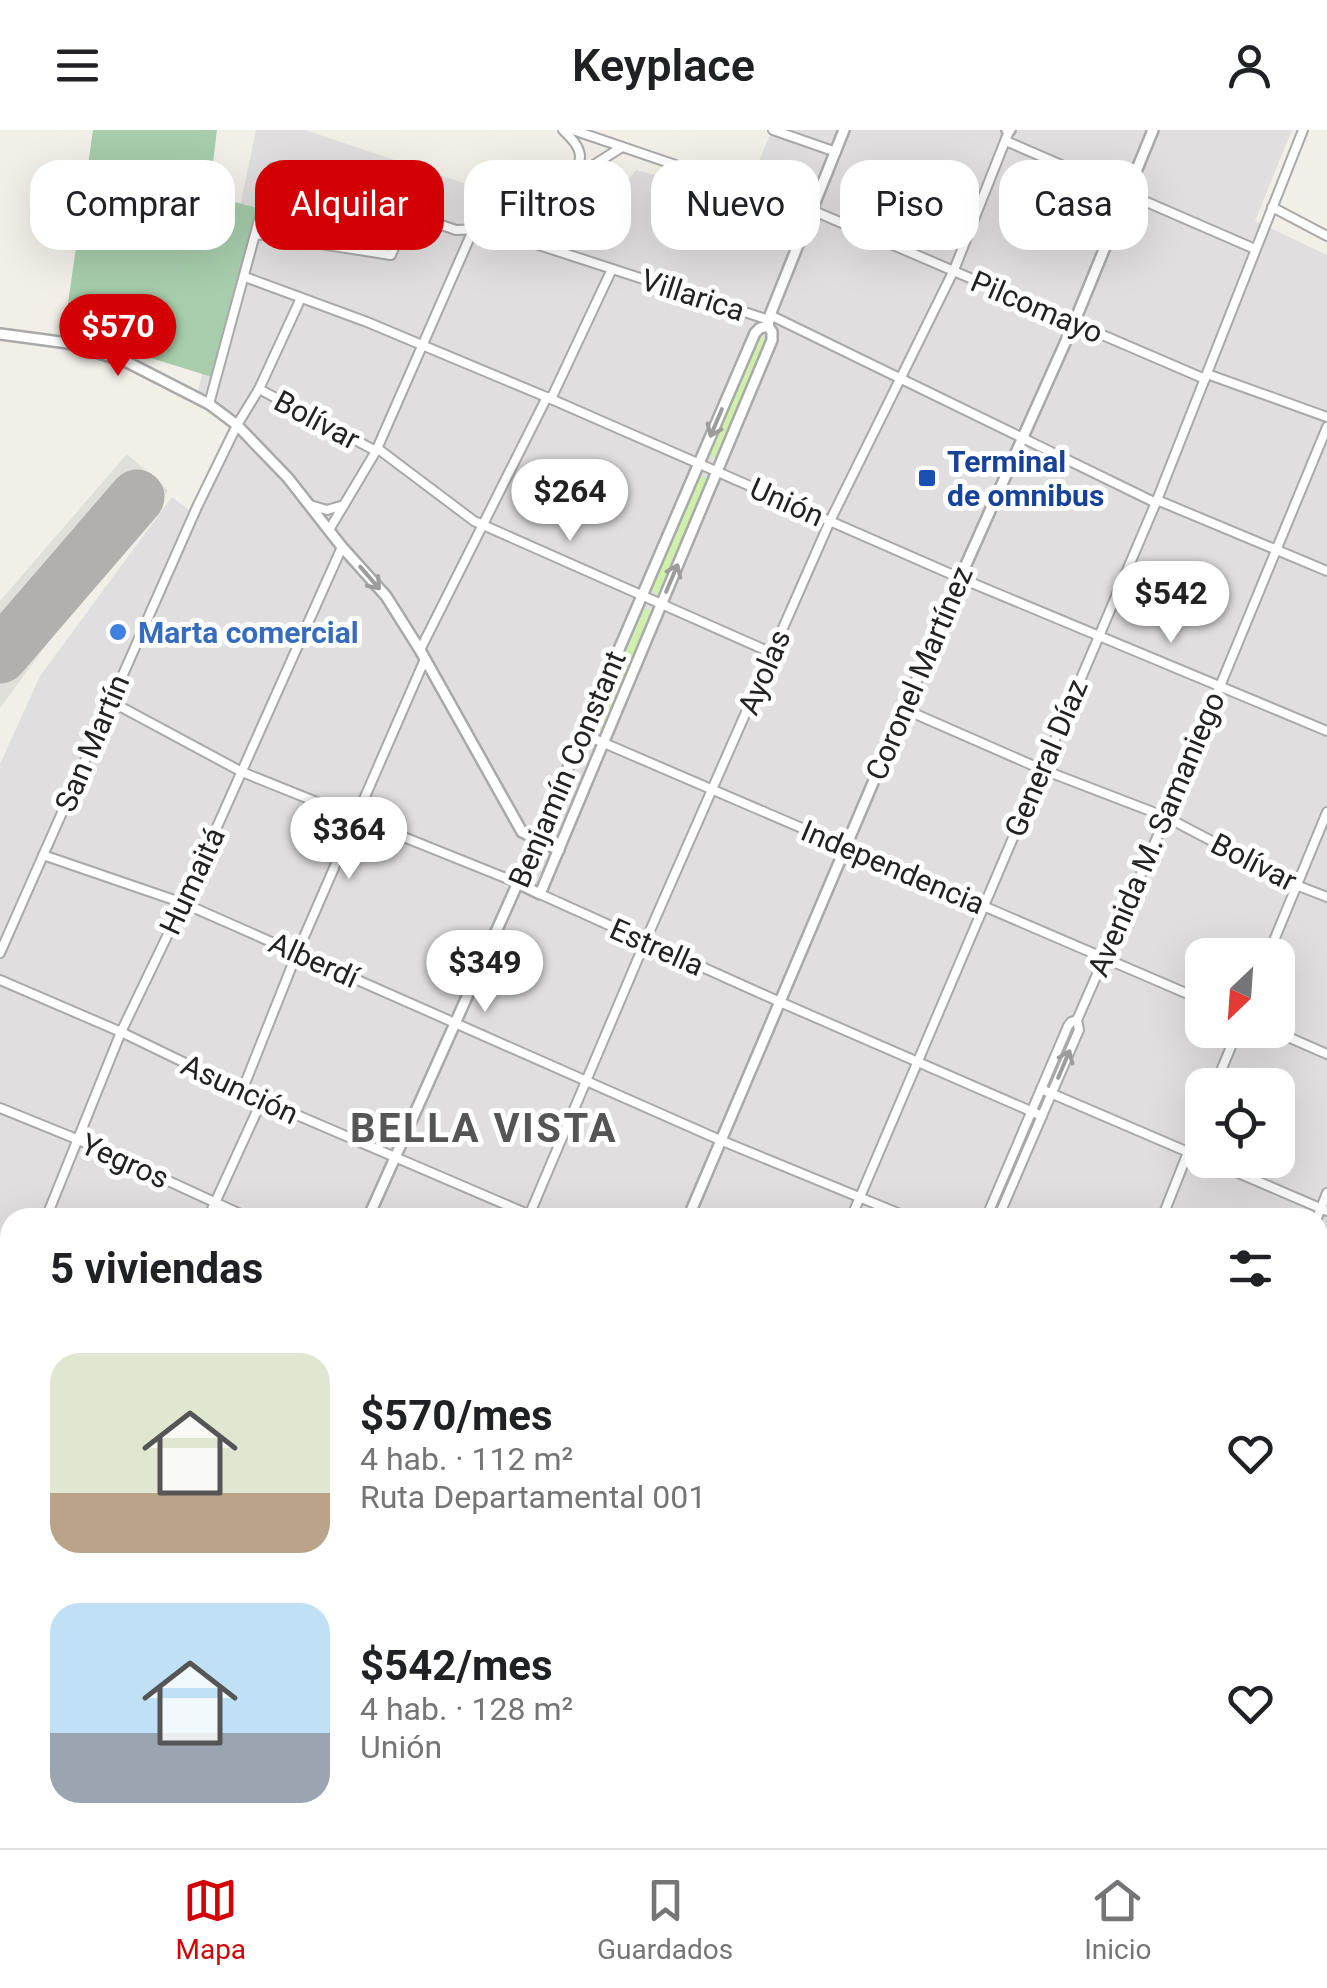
<!DOCTYPE html>
<html lang="es">
<head>
<meta charset="utf-8">
<style>
  :root { --surface:#fff; --page:#f6f6f6; --text:#202124; --muted:#757577; --line:#e0e0e0; --accent:#d30005 }
  body { margin:0; font-family:Roboto,sans-serif; background:var(--page); color:var(--text); height:100vh; display:flex; flex-direction:column; font-size:38px; white-space:nowrap }
  * { box-sizing:border-box; margin:0 }
  p { font-size:32px; color:var(--muted) }
  .icon { flex:none; width:55px; height:55px; fill:none; stroke:currentColor; stroke-width:2; stroke-linecap:round; stroke-linejoin:round }
  .map { position:relative; flex:1; overflow:hidden }
  .sheet { position:absolute; left:0px; top:1078px; width:1328px; height:642px; display:flex; flex-direction:column; background:var(--surface); border-radius:30px 30px 0 0; box-shadow:0 10px 40px #0002 }
  .sheet>* { flex:none }
  .top-card { position:absolute; left:30px; top:30px; width:1268px; height:90px; display:flex; gap:20px }
  .needle { width:65px; rotate:205deg }
  .buttons { position:absolute; left:1185px; top:808px; display:grid; gap:20px }
  .buttons a { display:grid; place-items:center; width:110px; height:110px; border-radius:20px; background:var(--surface); box-shadow:0 10px 40px #0002; font-size:50px }
  .price { position:absolute; translate:-50% -85px; padding:0 22px; border-radius:35px; background:#fff; color:#222; font-size:32px; line-height:65px; filter:drop-shadow(0 2px 5px #0008) }
  .price::after { content:''; position:absolute; left:50%; top:60px; width:30px; height:22px; margin-left:-15px; background:inherit; clip-path:polygon(0 0,100% 0,50% 100%) }
  .price.current { background:var(--accent); color:#fff }
  ul { padding:0; list-style:none }
  li { display:flex; align-items:center; gap:30px; height:250px; padding:0 50px }
  li span { display:grid; place-items:center; flex:none; width:280px; height:200px; border-radius:30px; color:#555 }
  li>.icon { margin-inline-start:auto }
  span .icon { width:120px; height:120px; fill:#fffc; stroke-width:1 }
  li b { font-size:42px }
  h2 { display:flex; justify-content:space-between; align-items:center; height:120px; padding:0 50px; font-size:42px }
  .chip { padding:0 35px; border-radius:30px; background:var(--surface); box-shadow:0 10px 40px #0002; font-size:35px; line-height:90px }
  .chip.current { background:var(--accent); color:#fff }
  header { display:flex; justify-content:space-between; align-items:center; height:130px; padding:0 50px; background:var(--surface); font-size:45px; font-weight:600 }
  .tab-bar { display:flex; justify-content:space-around; align-items:center; height:140px; border-top:2px solid var(--line); background:var(--surface); font-size:28px; color:var(--muted) }
  .tab-bar a { display:grid; justify-items:center; gap:5px }
  .tab-bar .current { color:var(--accent) }
  .map>svg:first-child { display:block }
  .residential { fill:#e0dede; fill-rule:evenodd }
  .airport { fill:#e1dfd9 }
  .grass { fill:#cef0aa }
  .cemetery { fill:#a7cdac }
  .lines { fill:none; stroke-linecap:round; stroke-linejoin:round }
  .stream { stroke:#a5d7e3; stroke-width:2.5 }
  .runway { stroke:#b1b0ac; stroke-width:55 }
  .minor-casing { stroke:#a9a9a9; stroke-width:12 }
  .tertiary-casing { stroke:#a9a9a9; stroke-width:14 }
  .minor { stroke:#fff; stroke-width:8 }
  .tertiary { stroke:#fff; stroke-width:9 }
  .oneway { stroke:#9c9c9c }
  .transit-dot { fill:#1a4fb4; stroke:#fff; stroke-width:4 }
  .shop-dot { fill:#3f7fe0; stroke:#fff; stroke-width:4 }
  .labels { text-anchor:middle; dominant-baseline:central; stroke-width:10; stroke-linejoin:round; paint-order:stroke }
  .street-label { font-size:30px; fill:#222; stroke:#fff }
  .transit-label { font-size:30px; font-weight:bold; fill:#164399; stroke:#fff; text-anchor:start }
  .shop-label { font-size:30px; font-weight:bold; fill:#366cbe; stroke:#fff; text-anchor:start }
  .district-label { font-size:40px; font-weight:bold; letter-spacing:2.5px; fill:#555; stroke:#fff }
</style>
</head>
<body>
<header><svg class="icon" aria-label="menu" viewBox="0 0 24 24"><path d="M4 6h16M4 12h16M4 18h16"/></svg>Keyplace<svg class="icon" aria-label="person" viewBox="0 0 24 24"><circle cx="12" cy="8" r="4"/><path d="M4 21q1-7 8-7t8 7"/></svg></header>
<div class="map">
<svg width="1327" height="1718" viewBox="0 0 1327 1718">
  <rect width="100%" height="100%" fill="#f2efe8"/>
  <path class="residential" d="M256 0H305L594 97 636 40 740 68 747 59 772 0H1292L1255 91 1327 125V1624L1318 1644V1088H10V1710H1286L1282 1718H0V634L40 546 172 367 190 381 230 295 197 265 225 149ZM1202 825H1278V900H1202ZM1202 955H1278V1030H1202Z"/>
  <polygon class="airport" points="127,324 168,360 153,387 66,488 0,578 0,471"/>
  <g class="grass">
    <polygon points="762,207 766,211 717,327 714,328 710,323 758,208"/>
    <polygon points="704,346 707,351 660,463 656,464 652,460 700,348"/>
    <polygon points="648,478 651,483 602,600 596,600 595,596 644,480"/>
  </g>
  <polygon class="cemetery" points="93,0 217,0 209,65 257,78 212,247 64,201"/>
  <g class="lines">
    <polyline class="stream" points="919,942 927,922"/>
    <polyline class="runway" points="0,526 137,367"/>
    <g class="minor-casing">
      <g id="minor">
        <polyline points="573,0 813,82"/>
        <polyline points="773,0 836,22"/>
        <polyline points="1006,11 1255,119"/>
        <polyline points="570,50 622,17"/>
        <polyline points="1272,77 1327,106"/>
        <polyline points="814,81 1205,249"/>
        <polyline points="256,104 391,125 409,83"/>
        <path d="M528 112C535 100 541 87 548 75 558 61 579 45 580 27 580 16 570 7 563 0"/>
        <polyline points="245,147 367,192 551,269 960,448 1327,601"/>
        <polyline points="770,185 1156,373"/>
        <polyline points="1207,244 1327,287"/>
        <polyline points="259,259 376,321"/>
        <polyline points="551,269 612,139"/>
        <polyline points="209,274 273,38 456,100 484,99 505,104 769,190"/>
        <polyline points="377,318 474,391 772,523"/>
        <polyline points="1157,370 1327,441"/>
        <polyline points="310,375 327,380 344,375"/>
        <polyline points="329,400 376,321 473,100"/>
        <polyline points="420,520 547,267"/>
        <polyline points="110,571 242,642 518,753"/>
        <polyline points="904,579 1041,639 1166,687 1296,755 1327,767"/>
        <polyline points="583,604 1202,870"/>
        <polyline points="43,725 183,773 720,1010 910,1088"/>
        <polyline points="540,764 780,872 1042,986"/>
        <polyline points="0,823 197,377 237,295 259,259 301,168"/>
        <polyline points="1268,825 1327,682"/>
        <polyline points="0,850 121,902 262,970 537,1088"/>
        <polyline points="1272,900 1327,924"/>
        <polyline points="1215,955 1238,900"/>
        <polyline points="1041,959 1202,1028"/>
        <polyline points="242,961 297,823 425,529"/>
        <polyline points="0,978 79,1010 249,1088"/>
        <polyline points="1208,1030 1327,1081"/>
        <polyline points="46,1088 121,902 183,773 342,417"/>
        <polyline points="208,1088 262,970"/>
        <polyline points="528,1088 645,812 830,391 954,140 1009,1"/>
        <polyline points="851,1088 1157,370 1303,0"/>
        <polyline points="986,1088 1068,896 1071,892 1077,890"/>
        <polyline points="998,1088 1079,900 1077,890 1166,687 1327,297"/>
        <polyline points="1162,1088 1202,987"/>
        <polyline points="1317,1088 1327,1063"/>
        <polyline points="0,1122 10,1127"/>
        <polyline points="0,1191 10,1169"/>
        <polyline points="1318,1259 1327,1263"/>
        <polyline points="0,1266 10,1271"/>
        <polyline points="0,1374 10,1378"/>
        <polyline points="1318,1449 1327,1428"/>
        <polyline points="1318,1451 1327,1455"/>
        <polyline points="0,1536 10,1515"/>
        <polyline points="0,1555 10,1558"/>
        <polyline points="377,1710 394,1718"/>
        <polyline points="732,1710 749,1718"/>
        <polyline points="1006,1710 1024,1718"/>
        <polyline points="0,1714 10,1718"/>
        <polyline points="248,1718 252,1710"/>
        <polyline points="581,1718 585,1710"/>
        <polyline points="723,1718 726,1710"/>
        <polyline points="883,1718 887,1710"/>
        <polyline points="1045,1718 1049,1710"/>
        <polyline points="1165,1718 1168,1710"/>
        <polyline points="1175,1718 1179,1710"/>
      </g>
    </g>
    <g class="tertiary-casing">
      <g id="tertiary">
        <polyline points="1007,0 1010,0"/>
        <polyline points="0,204 68,213 127,232 209,274 237,295 288,348 342,417 386,466 420,520 522,702 559,720"/>
        <polyline points="518,753 540,764 772,210 772,202 768,196 770,185 844,0"/>
        <polyline points="368,1088 537,710 755,203 760,198 768,196"/>
        <polyline points="688,1088 960,448 1074,193 1153,0"/>
        <polyline points="94,1718 97,1710"/>
        <polyline points="421,1718 424,1710"/>
      </g>
    </g>
    <use href="#minor" class="minor"/>
    <use href="#tertiary" class="tertiary"/>
  </g>
  <defs><path id="oneway-shaft" d="M-6 0H5M1.5-3L5.5 0L1.5 3" fill="none" stroke-width="1.6" stroke-linecap="round" stroke-linejoin="round" transform="scale(2.5)"/></defs>
  <g class="oneway">
    <use href="#oneway-shaft" transform="translate(716 293) rotate(113)"/>
    <use href="#oneway-shaft" transform="translate(370 448) rotate(49)"/>
    <use href="#oneway-shaft" transform="translate(672 448) rotate(-67)"/>
    <use href="#oneway-shaft" transform="translate(1064 934) rotate(-67)"/>
  </g>
  <rect class="transit-dot" x="917" y="338" width="20" height="20" rx="5"/>
  <circle class="shop-dot" cx="118" cy="502" r="10"/>
  <g class="labels">
    <g class="street-label">
      <text transform="translate(693 165) rotate(18)">Villarica</text>
      <text transform="translate(1037 177) rotate(23)">Pilcomayo</text>
      <text transform="translate(317 290) rotate(28)">Bolívar</text>
      <text transform="translate(787 372) rotate(24)">Unión</text>
      <text transform="translate(764 542) rotate(-67)">Ayolas</text>
      <text transform="translate(919 543) rotate(-67)">Coronel Martínez</text>
      <text transform="translate(92 613) rotate(-67)">San Martín</text>
      <text transform="translate(1046 628) rotate(-67)">General Díaz</text>
      <text transform="translate(567 639) rotate(-67)">Benjamín Constant</text>
      <text transform="translate(1156 704) rotate(-67)">Avenida M. Samaniego</text>
      <text transform="translate(1254 732) rotate(27)">Bolívar</text>
      <text transform="translate(893 737) rotate(23)">Independencia</text>
      <text transform="translate(192 751) rotate(-65)">Humaitá</text>
      <text transform="translate(657 817) rotate(24)">Estrella</text>
      <text transform="translate(314 830) rotate(24)">Alberdí</text>
      <text transform="translate(240 959) rotate(25)">Asunción</text>
      <text transform="translate(125 1031) rotate(24)">Yegros</text>
    </g>
    <g class="transit-label">
      <text x="947" y="331">Terminal<tspan x="947" dy="34">de omnibus</tspan></text>
    </g>
    <g class="shop-label">
      <text x="138" y="502">Marta comercial</text>
    </g>
    <g class="district-label">
      <text x="484" y="998">BELLA VISTA</text>
    </g>
  </g>
</svg>
<div class="buttons">
<a><svg class="needle" viewBox="-14 -14 28 28"><path d="M0-13l5 13h-10z" fill="#e53935"/><path d="M0 13l5-13h-10z" fill="#757577"/></svg></a>
<a><svg class="icon" aria-label="locate" viewBox="0 0 24 24"><circle cx="12" cy="12" r="6"/><path d="M12 2v4M12 18v4M2 12h4M18 12h4"/></svg></a>
</div>
<b class="price current" style="left:118px;top:249px">$570</b>
<b class="price" style="left:570px;top:414px">$264</b>
<b class="price" style="left:1171px;top:516px">$542</b>
<b class="price" style="left:349px;top:752px">$364</b>
<b class="price" style="left:485px;top:885px">$349</b>
<div class="top-card">
<a class="chip">Comprar</a>
<a class="chip current">Alquilar</a>
<a class="chip">Filtros</a>
<a class="chip">Nuevo</a>
<a class="chip">Piso</a>
<a class="chip">Casa</a>
</div>
<section class="sheet">
<h2>5 viviendas<svg class="icon" aria-label="filters" viewBox="0 0 24 24"><path d="M4 7h16M4 17h16"/><circle cx="9" cy="7" r="2"/><circle cx="15" cy="17" r="2"/></svg></h2>
<ul>
<li><span style="background:linear-gradient(#dfe7d0 70%,#b9a48a 0)"><svg class="icon" aria-label="home" viewBox="0 0 24 24"><path d="M3 11l9-7 9 7M6 9v11h12V9"/></svg></span><div><b>$570/mes</b><p>4 hab. · 112 m²</p><p>Ruta Departamental 001</p></div><svg class="icon" aria-label="heart" viewBox="0 0 24 24"><path d="M12 20l-8-8c-3-5 5-10 8-4 3-6 11-1 8 4z"/></svg></li>
<li><span style="background:linear-gradient(#bfe0f5 65%,#9aa5b1 0)"><svg class="icon" aria-label="home" viewBox="0 0 24 24"><path d="M3 11l9-7 9 7M6 9v11h12V9"/></svg></span><div><b>$542/mes</b><p>4 hab. · 128 m²</p><p>Unión</p></div><svg class="icon" aria-label="heart" viewBox="0 0 24 24"><path d="M12 20l-8-8c-3-5 5-10 8-4 3-6 11-1 8 4z"/></svg></li>
</ul>
</section>
</div>
<nav class="tab-bar">
<a class="current"><svg class="icon" aria-label="map" viewBox="0 0 24 24"><path d="M3 6l6-2 6 2 6-2v14l-6 2-6-2-6 2zM9 4v14M15 6v14"/></svg>Mapa</a>
<a><svg class="icon" aria-label="saved" viewBox="0 0 24 24"><path d="M7 4h10v16l-5-4-5 4z"/></svg>Guardados</a>
<a><svg class="icon" aria-label="home" viewBox="0 0 24 24"><path d="M3 11l9-7 9 7M6 9v11h12V9"/></svg>Inicio</a>
</nav>
</body>
</html>
